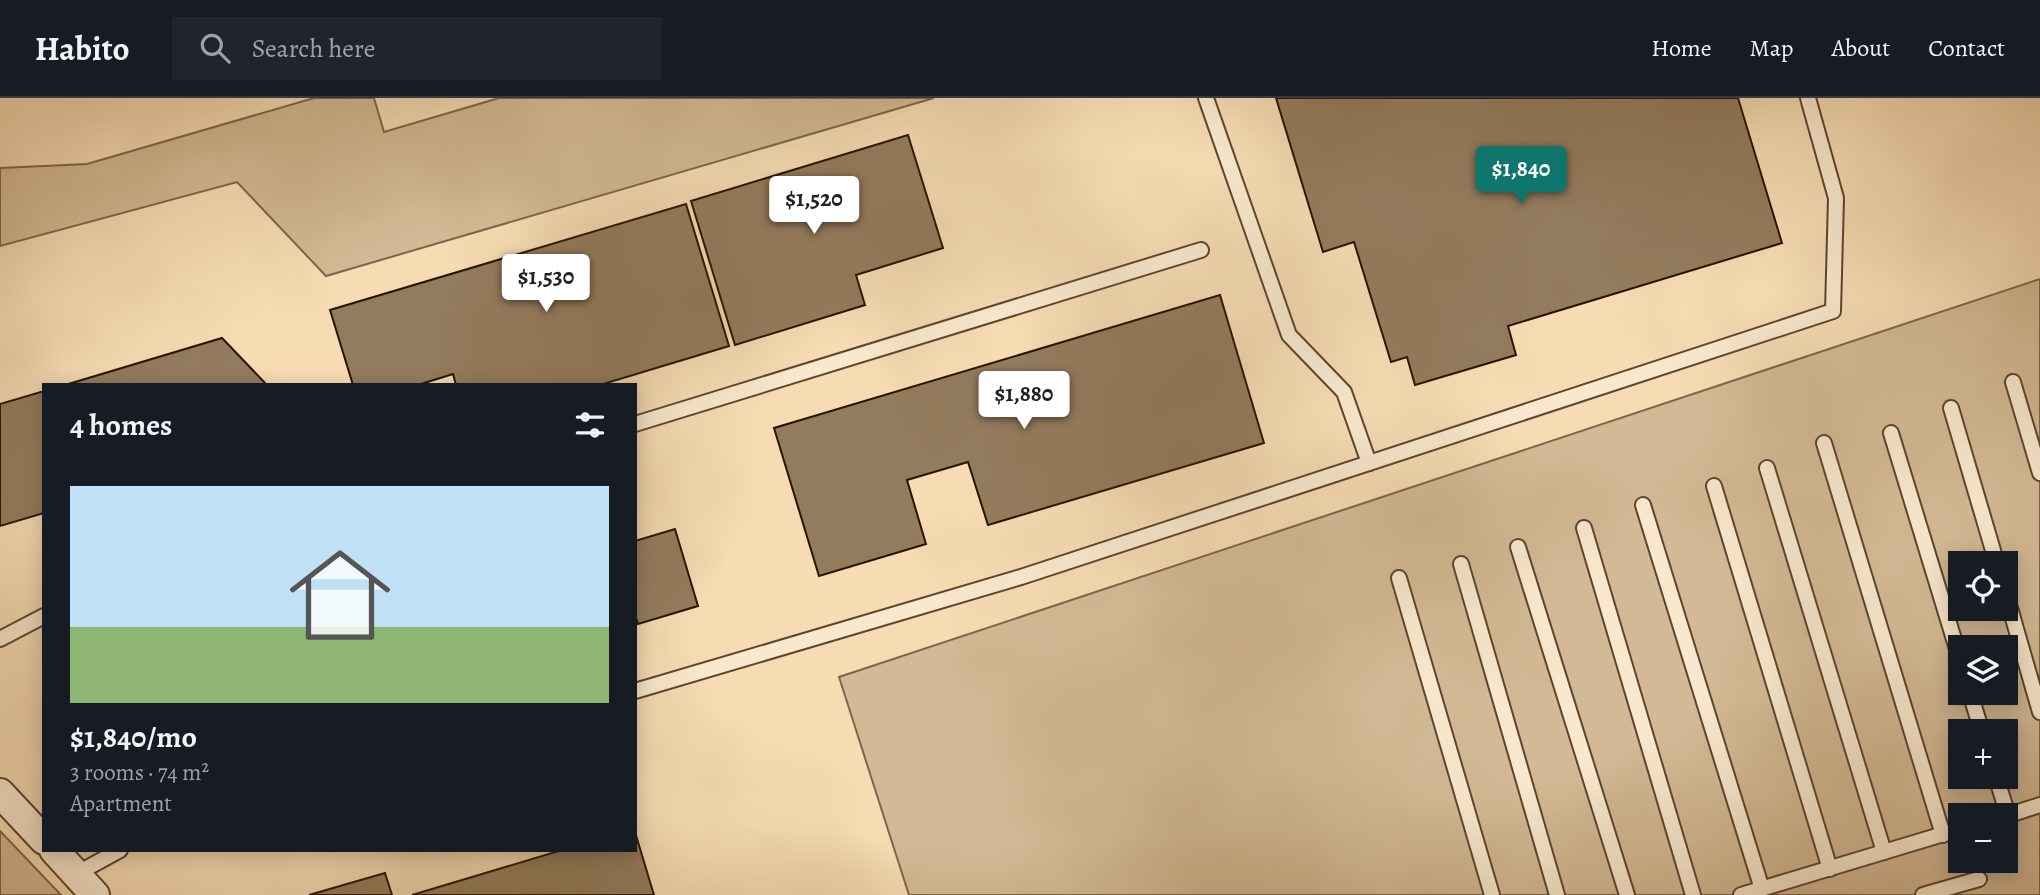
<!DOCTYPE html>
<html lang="en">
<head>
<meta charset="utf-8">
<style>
  :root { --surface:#171b24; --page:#20242c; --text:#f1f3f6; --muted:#9ea1a6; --line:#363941; --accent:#0f766e }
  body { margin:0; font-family:Alegreya,serif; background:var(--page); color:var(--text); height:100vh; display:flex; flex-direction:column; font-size:26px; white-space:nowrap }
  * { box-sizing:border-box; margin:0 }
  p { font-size:23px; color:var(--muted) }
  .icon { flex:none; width:38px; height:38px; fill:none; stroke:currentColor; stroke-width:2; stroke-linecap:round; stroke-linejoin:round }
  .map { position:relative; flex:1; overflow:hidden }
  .side { position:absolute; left:42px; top:285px; width:595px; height:469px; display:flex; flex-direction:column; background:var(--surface); border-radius:0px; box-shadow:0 4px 18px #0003 }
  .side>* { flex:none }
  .fabs { position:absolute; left:1948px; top:453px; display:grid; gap:14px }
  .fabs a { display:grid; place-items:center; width:70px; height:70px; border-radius:0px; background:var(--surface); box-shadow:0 4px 18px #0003; font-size:35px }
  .price { position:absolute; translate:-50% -60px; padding:0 16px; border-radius:7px; background:#fff; color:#222; font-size:23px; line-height:46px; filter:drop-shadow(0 2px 4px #0008) }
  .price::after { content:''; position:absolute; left:50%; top:42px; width:21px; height:16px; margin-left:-10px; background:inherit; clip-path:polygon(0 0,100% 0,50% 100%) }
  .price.selected { background:var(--accent); color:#fff }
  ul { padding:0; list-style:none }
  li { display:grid; align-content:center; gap:14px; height:371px; padding:0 28px }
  li span { display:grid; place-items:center; height:217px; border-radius:0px; color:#555 }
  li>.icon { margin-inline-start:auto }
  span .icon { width:126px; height:126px; fill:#fffc; stroke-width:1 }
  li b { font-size:30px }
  h2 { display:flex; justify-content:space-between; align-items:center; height:84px; padding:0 28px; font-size:30px }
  header { display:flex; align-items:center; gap:42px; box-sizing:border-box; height:98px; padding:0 35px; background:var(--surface); border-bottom:2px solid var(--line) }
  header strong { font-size:33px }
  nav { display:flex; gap:38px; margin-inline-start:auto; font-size:24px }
  .search { width:490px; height:63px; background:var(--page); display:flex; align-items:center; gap:18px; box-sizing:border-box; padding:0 24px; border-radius:0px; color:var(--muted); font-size:26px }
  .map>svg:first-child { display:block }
  .green { fill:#d3b995; stroke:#7e664a; stroke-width:2; fill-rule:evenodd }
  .building { fill:#937b5d; stroke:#281400; stroke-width:2 }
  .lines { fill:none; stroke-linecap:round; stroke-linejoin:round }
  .lane-casing { stroke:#5c462d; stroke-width:18 }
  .street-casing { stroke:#5c462d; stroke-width:32 }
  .lane { stroke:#f9e8ce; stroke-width:14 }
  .street { stroke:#f9e8ce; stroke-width:28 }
</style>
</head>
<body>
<header>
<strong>Habito</strong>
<div class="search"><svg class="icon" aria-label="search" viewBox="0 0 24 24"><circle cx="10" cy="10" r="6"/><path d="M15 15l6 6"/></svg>Search here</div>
<nav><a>Home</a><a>Map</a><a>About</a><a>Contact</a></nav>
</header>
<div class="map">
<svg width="2040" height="797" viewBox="0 0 2040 797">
  <rect width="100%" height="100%" fill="#f6dbb3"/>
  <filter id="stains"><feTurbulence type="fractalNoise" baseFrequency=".00286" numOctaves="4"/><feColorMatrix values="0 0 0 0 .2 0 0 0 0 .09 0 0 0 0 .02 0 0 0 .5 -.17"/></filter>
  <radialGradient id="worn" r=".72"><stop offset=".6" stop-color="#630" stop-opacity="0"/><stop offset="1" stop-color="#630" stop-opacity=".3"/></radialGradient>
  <g class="green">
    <polygon points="314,0 374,0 384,34 499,0 934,0 326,178 237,84 0,148 0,70 87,66"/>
    <path d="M2040 181V797H909L839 579ZM1960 466H2006V511H1960ZM1960 550H2006V595H1960ZM1960 634H2006V679H1960ZM1960 718H2006V763H1960Z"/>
    <polygon points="0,733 61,797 0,797"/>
  </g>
  <g class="building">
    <polygon points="1276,0 1738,0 1782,145 1508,228 1516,257 1415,287 1407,259 1391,264 1354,144 1323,154"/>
    <polygon points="908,37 943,150 856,177 865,207 735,247 691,103"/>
    <polygon points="686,106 729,248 600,287 456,287 453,276 418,287 353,287 330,212"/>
    <polygon points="1220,197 1264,345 988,427 968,364 907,382 926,446 819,478 774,330"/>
    <polygon points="222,240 267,287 65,287"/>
    <polygon points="44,293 44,415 0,428 0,306"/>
    <polygon points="675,431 698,508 638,526 635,517 635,443"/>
    <polygon points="635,734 654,797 412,797 562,752 635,752"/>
    <polygon points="385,775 392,797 309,797"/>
  </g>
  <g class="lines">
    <g class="lane-casing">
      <g id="lane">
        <polyline points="1206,0 1289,237 1344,294 1369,365"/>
        <polyline points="2013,284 2040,375"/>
        <polyline points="1951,310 1997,466"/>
        <polyline points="635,326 1201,152"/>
        <polyline points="1891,335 1960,561"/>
        <polyline points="1824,345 1943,737"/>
        <polyline points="1767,370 1884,754"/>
        <polyline points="1714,388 1830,771"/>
        <polyline points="1643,407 1762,791"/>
        <polyline points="1584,430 1693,797"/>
        <polyline points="1518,449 1627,797"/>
        <polyline points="1461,466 1557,797"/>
        <polyline points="1399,480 1492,797"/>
        <polyline points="2006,496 2040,614"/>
        <polyline points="0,541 44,518"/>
        <polyline points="635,593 1021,479 1833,213 1836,100 1808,0"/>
        <polyline points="1970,595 1982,634"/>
        <polyline points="1996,679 2008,717"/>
        <polyline points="2006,718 2040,707"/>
        <polyline points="76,776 120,752"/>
        <polyline points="1741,797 1960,731"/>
        <polyline points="1923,797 1979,781"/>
      </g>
    </g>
    <g class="street-casing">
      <g id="street">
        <polyline points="0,695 44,742"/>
        <polyline points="54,752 95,797"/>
      </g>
    </g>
    <use href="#lane" class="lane"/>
    <use href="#street" class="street"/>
  </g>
  <rect width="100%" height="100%" filter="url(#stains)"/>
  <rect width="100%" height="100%" fill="url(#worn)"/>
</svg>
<div class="fabs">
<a><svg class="icon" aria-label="locate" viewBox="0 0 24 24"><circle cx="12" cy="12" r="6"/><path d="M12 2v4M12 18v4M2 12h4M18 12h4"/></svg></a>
<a><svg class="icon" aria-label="layers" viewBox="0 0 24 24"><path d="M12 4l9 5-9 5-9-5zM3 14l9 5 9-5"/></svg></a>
<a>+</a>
<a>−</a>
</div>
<b class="price selected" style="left:1521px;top:108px">$1,840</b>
<b class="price" style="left:814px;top:138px">$1,520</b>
<b class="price" style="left:546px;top:216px">$1,530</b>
<b class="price" style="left:1024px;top:333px">$1,880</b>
<section class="side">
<h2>4 homes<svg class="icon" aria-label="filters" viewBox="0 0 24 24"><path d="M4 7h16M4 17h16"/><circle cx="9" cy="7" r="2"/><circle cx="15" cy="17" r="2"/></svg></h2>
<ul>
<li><span style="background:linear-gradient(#bfe0f5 65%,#8fb573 0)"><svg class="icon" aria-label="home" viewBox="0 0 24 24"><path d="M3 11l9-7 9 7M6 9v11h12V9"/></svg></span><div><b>$1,840/mo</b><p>3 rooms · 74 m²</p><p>Apartment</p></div></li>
</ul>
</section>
</div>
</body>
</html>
